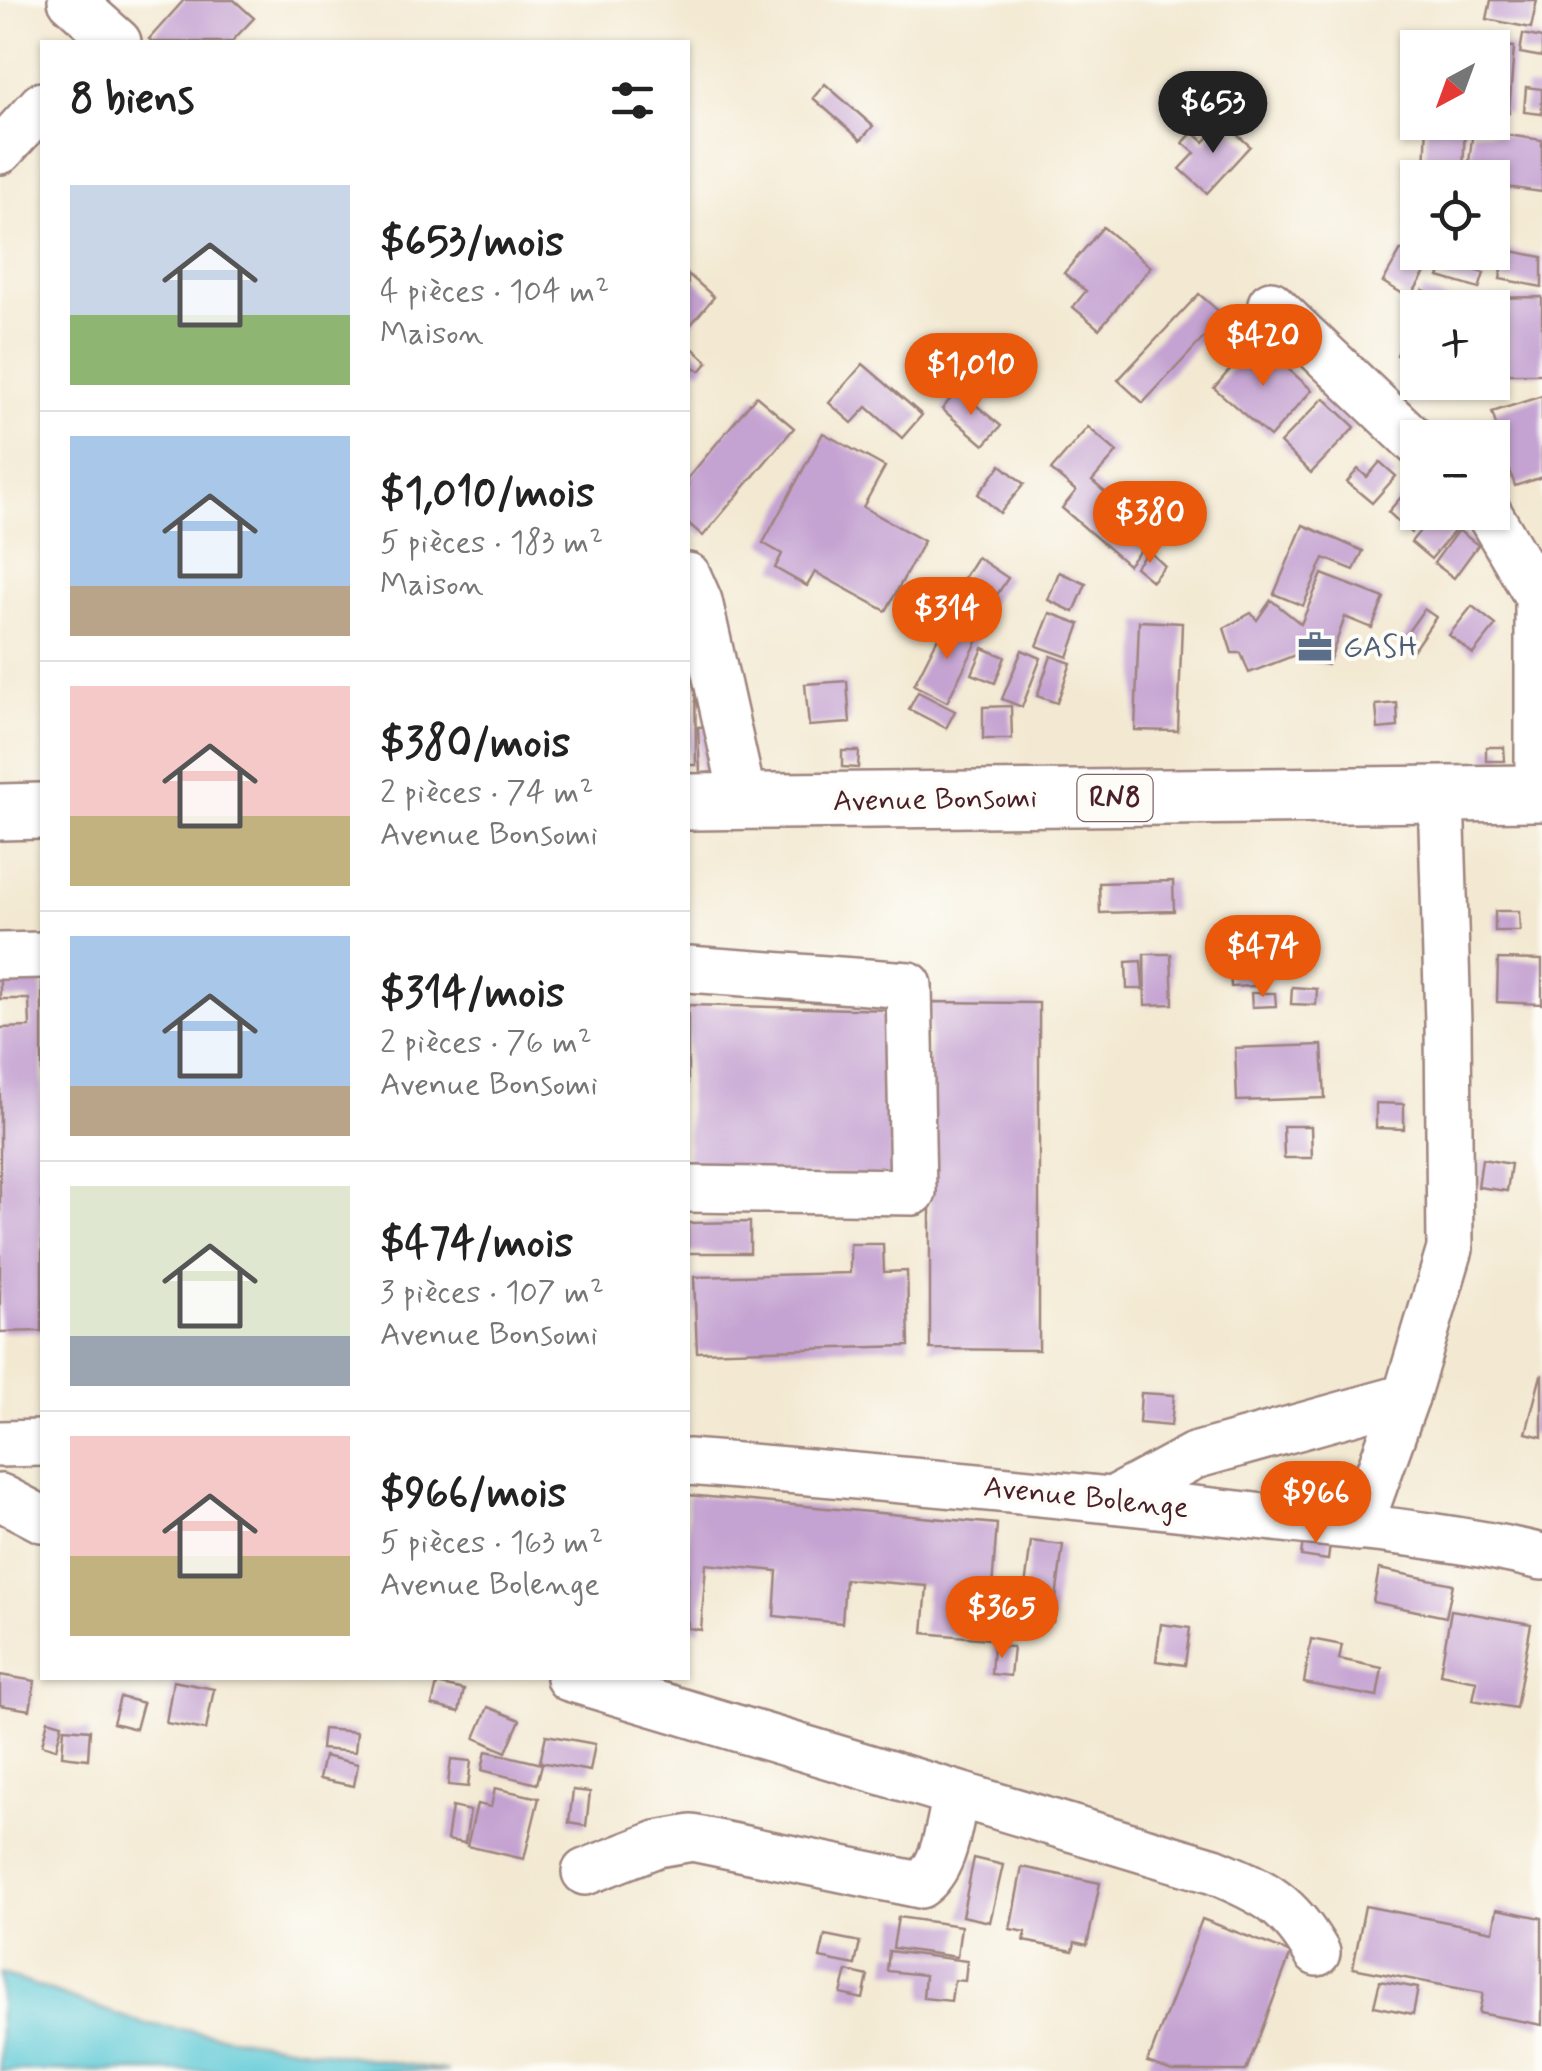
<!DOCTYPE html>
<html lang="fr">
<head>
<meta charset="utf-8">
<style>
  :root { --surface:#fff; --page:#f6f6f6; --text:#222; --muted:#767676; --line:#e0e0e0; --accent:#ea580c }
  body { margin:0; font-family:Mynerve,sans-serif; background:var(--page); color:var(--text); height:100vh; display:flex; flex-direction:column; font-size:38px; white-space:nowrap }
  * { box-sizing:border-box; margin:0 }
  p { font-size:32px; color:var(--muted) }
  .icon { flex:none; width:55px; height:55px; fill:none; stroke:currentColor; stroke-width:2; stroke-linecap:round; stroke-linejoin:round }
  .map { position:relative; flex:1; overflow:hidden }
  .side { position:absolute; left:40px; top:40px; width:650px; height:1640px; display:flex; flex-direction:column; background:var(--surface); border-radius:0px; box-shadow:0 2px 8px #0004 }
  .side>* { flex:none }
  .needle { width:65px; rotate:221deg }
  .tools { position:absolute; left:1400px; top:30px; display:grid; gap:20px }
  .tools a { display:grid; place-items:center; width:110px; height:110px; border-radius:0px; background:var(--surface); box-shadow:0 2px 8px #0004; font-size:50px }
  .price { position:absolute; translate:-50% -85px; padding:0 22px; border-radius:35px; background:var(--accent); color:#fff; font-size:32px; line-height:65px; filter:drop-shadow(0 2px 5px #0008) }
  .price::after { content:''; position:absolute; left:50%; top:60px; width:30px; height:22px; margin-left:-15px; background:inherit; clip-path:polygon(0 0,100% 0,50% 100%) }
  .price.selected { background:#222; color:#fff }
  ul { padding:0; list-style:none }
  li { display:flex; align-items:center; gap:30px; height:250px; padding:0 30px }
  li+li { border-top:2px solid var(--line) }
  li span { display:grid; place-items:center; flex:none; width:280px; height:200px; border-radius:0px; color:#555 }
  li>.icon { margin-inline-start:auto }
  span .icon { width:120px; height:120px; fill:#fffc; stroke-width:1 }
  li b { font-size:42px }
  h2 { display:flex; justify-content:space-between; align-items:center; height:120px; padding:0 30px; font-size:42px }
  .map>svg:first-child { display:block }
  .water { fill:#5dc9d6; stroke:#547480; stroke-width:2.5 }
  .building { fill:#c4a2d1 }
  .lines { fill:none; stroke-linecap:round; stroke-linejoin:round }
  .minor-casing { stroke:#9e847e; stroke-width:50 }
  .major-casing { stroke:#9e847e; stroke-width:60 }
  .minor { stroke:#fff; stroke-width:45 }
  .major { stroke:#fff; stroke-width:55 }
  .labels { text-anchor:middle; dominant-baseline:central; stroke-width:8; stroke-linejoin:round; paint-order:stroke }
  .shield { fill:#fdfcf7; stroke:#806168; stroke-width:2.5 }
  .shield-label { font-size:28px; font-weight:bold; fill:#4a1f2b }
  .service-label { font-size:30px; fill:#4e5e75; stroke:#fdfcf7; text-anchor:start }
  .street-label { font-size:30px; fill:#4a1f2b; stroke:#fdfcf7 }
</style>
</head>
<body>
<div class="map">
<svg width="1542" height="2071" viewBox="0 0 1542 2071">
  <rect width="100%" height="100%" fill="#fdfcf7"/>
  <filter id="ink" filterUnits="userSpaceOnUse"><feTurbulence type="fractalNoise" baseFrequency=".01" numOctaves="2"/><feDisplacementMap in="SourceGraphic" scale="20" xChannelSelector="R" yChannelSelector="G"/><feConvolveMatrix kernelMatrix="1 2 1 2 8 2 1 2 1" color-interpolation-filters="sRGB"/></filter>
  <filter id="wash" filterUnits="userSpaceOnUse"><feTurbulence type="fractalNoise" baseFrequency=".0048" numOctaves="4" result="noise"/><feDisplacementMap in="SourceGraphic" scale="40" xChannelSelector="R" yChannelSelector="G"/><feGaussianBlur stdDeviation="2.25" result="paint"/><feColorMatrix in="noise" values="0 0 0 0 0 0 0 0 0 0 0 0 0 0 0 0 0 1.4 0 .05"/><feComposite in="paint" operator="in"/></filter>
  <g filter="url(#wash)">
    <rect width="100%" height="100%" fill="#f3e9d2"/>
    <polygon class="water" points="0,1973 141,2023 448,2071 0,2071"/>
    <g id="blocks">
      <g class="building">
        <polygon points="184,0 234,0 254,18 231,42 153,42 149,39"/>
        <polygon points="1491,0 1537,0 1531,28 1487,19"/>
        <polygon points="1523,34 1542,38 1542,57 1520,53"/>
        <polygon points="1492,46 1514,47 1509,113 1492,111"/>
        <polygon points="825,84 873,126 861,140 813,98"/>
        <polygon points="1526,87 1542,89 1542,114 1524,112"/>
        <circle cx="1218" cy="108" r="11"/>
        <polygon points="1223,122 1250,146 1207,193 1180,169 1195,153 1183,143 1193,132 1204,142"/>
        <polygon points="1427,122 1465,122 1463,174 1425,172"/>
        <polygon points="1473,130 1542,140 1542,192 1492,185 1492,178 1467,178"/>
        <polygon points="1103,227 1151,267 1099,329 1073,307 1086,291 1064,273"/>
        <polygon points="1401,250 1429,266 1410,298 1383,282"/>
        <polygon points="1506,250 1542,257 1542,287 1500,279"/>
        <polygon points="1445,261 1484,273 1479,289 1439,277"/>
        <polygon points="688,274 714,297 688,328"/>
        <polygon points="1423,290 1467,307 1418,308 1418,363 1397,355"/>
        <polygon points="1199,294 1224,316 1143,403 1118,380"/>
        <polygon points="1542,297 1542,374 1494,374 1492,298"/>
        <polygon points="1256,340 1312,390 1270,437 1214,388"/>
        <polygon points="688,344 708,362 700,371 693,366 688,372"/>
        <polygon points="863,364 922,415 902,438 867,407 852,423 829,403"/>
        <polygon points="958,390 1001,426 984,445 942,409"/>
        <polygon points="756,396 794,428 703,536 688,523 688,478"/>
        <polygon points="1542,396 1542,477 1515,486 1492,412"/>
        <polygon points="1324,398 1355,427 1311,473 1280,443"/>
        <polygon points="1088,427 1117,452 1092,481 1135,518 1143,509 1169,531 1153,550 1146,544 1128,565 1062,508 1076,491 1051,470"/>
        <polygon points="823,433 885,467 863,507 924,541 886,611 815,572 807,586 775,568 782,554 763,543"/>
        <polygon points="1380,462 1396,476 1372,503 1347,482 1358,469 1367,477"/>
        <polygon points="1001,465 1024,484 1000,513 978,494"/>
        <polygon points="1418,478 1418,512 1429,512 1411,533 1388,512"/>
        <polygon points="1435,512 1456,529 1431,559 1411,542"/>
        <polygon points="1303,525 1363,551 1354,570 1324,558 1303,606 1274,594"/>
        <polygon points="1458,530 1478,545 1454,578 1434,563"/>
        <polygon points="1149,551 1165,566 1152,581 1135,567"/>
        <polygon points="977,557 1008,578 991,604 960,584"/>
        <polygon points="1059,572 1086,584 1074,612 1048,600"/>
        <polygon points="1322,574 1384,598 1372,628 1345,617 1328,665 1295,655 1249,673 1241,653 1232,653 1224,628 1251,613 1257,620 1271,600 1301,624"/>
        <polygon points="1472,606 1496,625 1473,654 1449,635"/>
        <polygon points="1424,609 1436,617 1412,652 1400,643"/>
        <polygon points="1050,613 1080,624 1068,657 1037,646"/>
        <polygon points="1139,621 1182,623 1178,731 1135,730"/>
        <polygon points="946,622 979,638 947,702 914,685"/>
        <polygon points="983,648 1005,657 995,683 972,674"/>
        <polygon points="1022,650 1041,658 1022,707 1002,699"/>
        <polygon points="1051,656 1071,663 1057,703 1037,696"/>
        <polygon points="688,671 695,671 696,765 688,765"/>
        <polygon points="847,681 850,723 809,726 805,684"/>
        <polygon points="918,692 955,711 946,728 909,709"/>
        <polygon points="1397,703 1398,727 1378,729 1376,705"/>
        <polygon points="1011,706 1012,739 983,739 983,707"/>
        <polygon points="718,726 719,772 700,773 698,727"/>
        <polygon points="1486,747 1504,747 1505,761 1486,761"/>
        <polygon points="842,751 859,751 858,768 842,767"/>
        <polygon points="1173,881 1174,911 1100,913 1099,883"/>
        <polygon points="1495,911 1519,911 1520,931 1495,931"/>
        <polygon points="1144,954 1171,954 1173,1004 1145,1005"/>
        <polygon points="1498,959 1542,960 1542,1004 1497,1002"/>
        <polygon points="1141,961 1143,989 1127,989 1126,962"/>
        <polygon points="1253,967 1254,986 1231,987 1230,968"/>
        <polygon points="42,971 42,1331 0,1332 0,1028 30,1027 29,999 0,999 0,972"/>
        <polygon points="1292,987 1317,989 1316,1005 1291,1004"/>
        <polygon points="1251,993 1275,993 1276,1006 1252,1007"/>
        <polygon points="930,1002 1039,1003 1039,1350 930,1349"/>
        <polygon points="688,1005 895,1010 892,1177 688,1171"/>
        <polygon points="1322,1045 1325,1098 1237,1101 1235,1048"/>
        <polygon points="1376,1103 1404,1104 1404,1129 1376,1128"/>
        <polygon points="1283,1126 1311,1126 1312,1158 1284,1158"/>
        <polygon points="1482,1159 1511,1164 1507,1191 1478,1187"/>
        <polygon points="750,1222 750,1253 688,1253 688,1223"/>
        <polygon points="850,1244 883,1244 884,1272 907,1271 909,1346 697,1352 694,1277 850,1273"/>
        <polygon points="1541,1375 1542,1375 1542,1437 1526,1433"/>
        <polygon points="1141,1393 1174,1395 1171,1426 1139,1423"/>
        <polygon points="688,1495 997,1524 988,1639 923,1633 927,1586 845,1579 842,1623 774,1616 777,1571 706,1564 701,1630 688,1628"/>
        <polygon points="1304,1532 1331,1536 1328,1560 1301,1556"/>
        <polygon points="1031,1541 1063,1545 1053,1622 1021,1618"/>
        <polygon points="1379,1569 1453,1584 1446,1617 1373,1602"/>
        <polygon points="1451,1610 1531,1624 1516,1708 1473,1700 1477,1681 1440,1674"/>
        <polygon points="1161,1624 1190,1628 1185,1665 1156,1661"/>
        <polygon points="1311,1639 1342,1645 1339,1659 1382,1668 1377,1697 1304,1683"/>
        <polygon points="993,1646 1013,1647 1010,1676 991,1674"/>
        <polygon points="0,1675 35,1681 30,1710 0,1705"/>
        <polygon points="173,1681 214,1689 206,1730 166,1723"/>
        <polygon points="437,1684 464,1690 459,1712 432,1705"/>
        <polygon points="120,1697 143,1703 136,1729 113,1723"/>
        <polygon points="488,1707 520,1720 506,1752 475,1738"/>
        <polygon points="48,1720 62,1724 56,1749 42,1745"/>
        <polygon points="64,1728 90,1730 88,1759 62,1756"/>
        <polygon points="323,1729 357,1732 355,1752 321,1749"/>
        <polygon points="546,1735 595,1744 590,1771 540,1762"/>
        <polygon points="486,1751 542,1764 537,1784 482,1770"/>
        <polygon points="324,1756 358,1764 354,1786 319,1779"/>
        <polygon points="451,1759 471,1761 468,1787 448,1785"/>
        <polygon points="495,1788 539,1798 524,1859 467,1846 477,1804 491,1807"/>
        <polygon points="573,1790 590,1792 586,1826 569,1823"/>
        <polygon points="452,1807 470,1811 465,1843 447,1840"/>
        <polygon points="974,1858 1003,1865 990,1922 962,1916"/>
        <polygon points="1022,1867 1100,1883 1087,1945 1075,1942 1073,1951 1024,1941 1026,1932 1010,1929"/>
        <polygon points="1365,1906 1493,1931 1497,1909 1542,1918 1542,2025 1479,2013 1483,1993 1353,1968"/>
        <polygon points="898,1917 961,1926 957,1957 893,1948"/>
        <polygon points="1202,1919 1291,1953 1246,2071 1172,2071 1148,2062"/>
        <polygon points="825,1935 860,1942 855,1965 820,1958"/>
        <polygon points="889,1951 967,1961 965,1981 954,1980 951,2001 923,1998 925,1975 887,1971"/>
        <polygon points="847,1971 868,1976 863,1999 841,1994"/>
        <polygon points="1380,1981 1418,1988 1413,2014 1374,2006"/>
      </g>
    </g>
  </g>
  <g filter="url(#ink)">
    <use href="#blocks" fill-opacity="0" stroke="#9e847e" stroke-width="2.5"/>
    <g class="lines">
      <g class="minor-casing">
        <g id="minor">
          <polyline points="71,0 118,42"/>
          <polyline points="0,151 42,105"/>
          <polyline points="1271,304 1418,444"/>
          <polyline points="1488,512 1538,597 1538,793"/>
          <polyline points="688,576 699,601 744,802"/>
          <polyline points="0,956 42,955"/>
          <polyline points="688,969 909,985 913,1192 688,1189"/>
          <polyline points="0,1444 42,1443"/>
          <path d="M688 1462C877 1477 1067 1494 1256 1516 1351 1527 1449 1534 1542 1557"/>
          <polyline points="0,1497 42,1519"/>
          <polyline points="1114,1499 1194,1456 1406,1397"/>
          <polyline points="1359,1528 1406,1397 1450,1249 1448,1023 1441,794"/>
          <path d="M569 1678 1214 1871C1265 1892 1289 1904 1317 1953"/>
          <path d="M585 1872 657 1844 692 1838 920 1885C946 1867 949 1823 956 1794"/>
        </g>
      </g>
      <g class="major-casing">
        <g id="major">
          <polyline points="688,802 1542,793"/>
          <polyline points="0,812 42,811"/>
        </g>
      </g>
      <use href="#minor" class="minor"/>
      <use href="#major" class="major"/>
    </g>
  </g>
  <defs>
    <g id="office-bare" transform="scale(2.7)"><path d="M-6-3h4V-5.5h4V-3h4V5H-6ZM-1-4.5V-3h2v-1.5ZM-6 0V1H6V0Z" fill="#5c6f8a" stroke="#fdfcf7" stroke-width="2.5" paint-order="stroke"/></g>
  </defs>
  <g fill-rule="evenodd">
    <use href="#office-bare" x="1315" y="647"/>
  </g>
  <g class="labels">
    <rect class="shield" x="1077.5" y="775" width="75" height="46" rx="8"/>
    <g class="shield-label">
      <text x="1115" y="798">RN8</text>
    </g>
    <g class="service-label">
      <text x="1343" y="647">GASH</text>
    </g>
    <g class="street-label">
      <text transform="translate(935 800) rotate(-1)">Avenue Bonsomi</text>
      <text transform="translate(1086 1498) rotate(6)">Avenue Bolenge</text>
    </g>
  </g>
</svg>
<div class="tools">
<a><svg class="needle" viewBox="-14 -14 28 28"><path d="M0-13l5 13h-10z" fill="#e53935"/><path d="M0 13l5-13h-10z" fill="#767676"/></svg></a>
<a><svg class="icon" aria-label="locate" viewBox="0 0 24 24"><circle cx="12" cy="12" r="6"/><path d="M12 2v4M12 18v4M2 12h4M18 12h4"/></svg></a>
<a>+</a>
<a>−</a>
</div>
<b class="price selected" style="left:1213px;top:156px">$653</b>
<b class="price" style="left:1263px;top:389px">$420</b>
<b class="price" style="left:971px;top:418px">$1,010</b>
<b class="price" style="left:1150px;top:566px">$380</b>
<b class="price" style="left:947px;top:662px">$314</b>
<b class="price" style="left:1263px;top:1000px">$474</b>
<b class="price" style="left:1316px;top:1546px">$966</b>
<b class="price" style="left:1002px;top:1661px">$365</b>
<section class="side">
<h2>8 biens<svg class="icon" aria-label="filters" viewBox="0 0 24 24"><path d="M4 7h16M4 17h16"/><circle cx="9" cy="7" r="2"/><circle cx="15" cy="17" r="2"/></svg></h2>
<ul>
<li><span style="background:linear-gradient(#c9d6e8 65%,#8fb573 0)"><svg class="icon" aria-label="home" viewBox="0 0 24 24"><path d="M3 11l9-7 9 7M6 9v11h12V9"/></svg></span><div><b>$653/mois</b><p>4 pièces · 104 m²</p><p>Maison</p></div></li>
<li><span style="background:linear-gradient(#a9c7e8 75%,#b9a48a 0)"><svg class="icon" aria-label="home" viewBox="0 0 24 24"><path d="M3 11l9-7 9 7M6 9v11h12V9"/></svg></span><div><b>$1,010/mois</b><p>5 pièces · 183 m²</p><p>Maison</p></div></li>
<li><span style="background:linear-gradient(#f6c9c9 65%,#c2b280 0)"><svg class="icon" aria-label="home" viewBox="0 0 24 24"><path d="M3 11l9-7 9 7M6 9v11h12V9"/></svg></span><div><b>$380/mois</b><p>2 pièces · 74 m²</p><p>Avenue Bonsomi</p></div></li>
<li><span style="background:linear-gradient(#a9c7e8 75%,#b9a48a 0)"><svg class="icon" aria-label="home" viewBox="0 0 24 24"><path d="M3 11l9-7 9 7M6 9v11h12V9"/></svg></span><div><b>$314/mois</b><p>2 pièces · 76 m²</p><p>Avenue Bonsomi</p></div></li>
<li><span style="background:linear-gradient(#dfe7d0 75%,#9aa5b1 0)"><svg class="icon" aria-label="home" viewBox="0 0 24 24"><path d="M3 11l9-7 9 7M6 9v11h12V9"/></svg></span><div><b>$474/mois</b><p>3 pièces · 107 m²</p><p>Avenue Bonsomi</p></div></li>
<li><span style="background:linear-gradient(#f6c9c9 60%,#c2b280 0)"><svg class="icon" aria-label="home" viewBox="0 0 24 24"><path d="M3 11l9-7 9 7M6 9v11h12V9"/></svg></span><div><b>$966/mois</b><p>5 pièces · 163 m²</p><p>Avenue Bolenge</p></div></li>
</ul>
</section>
</div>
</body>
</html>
